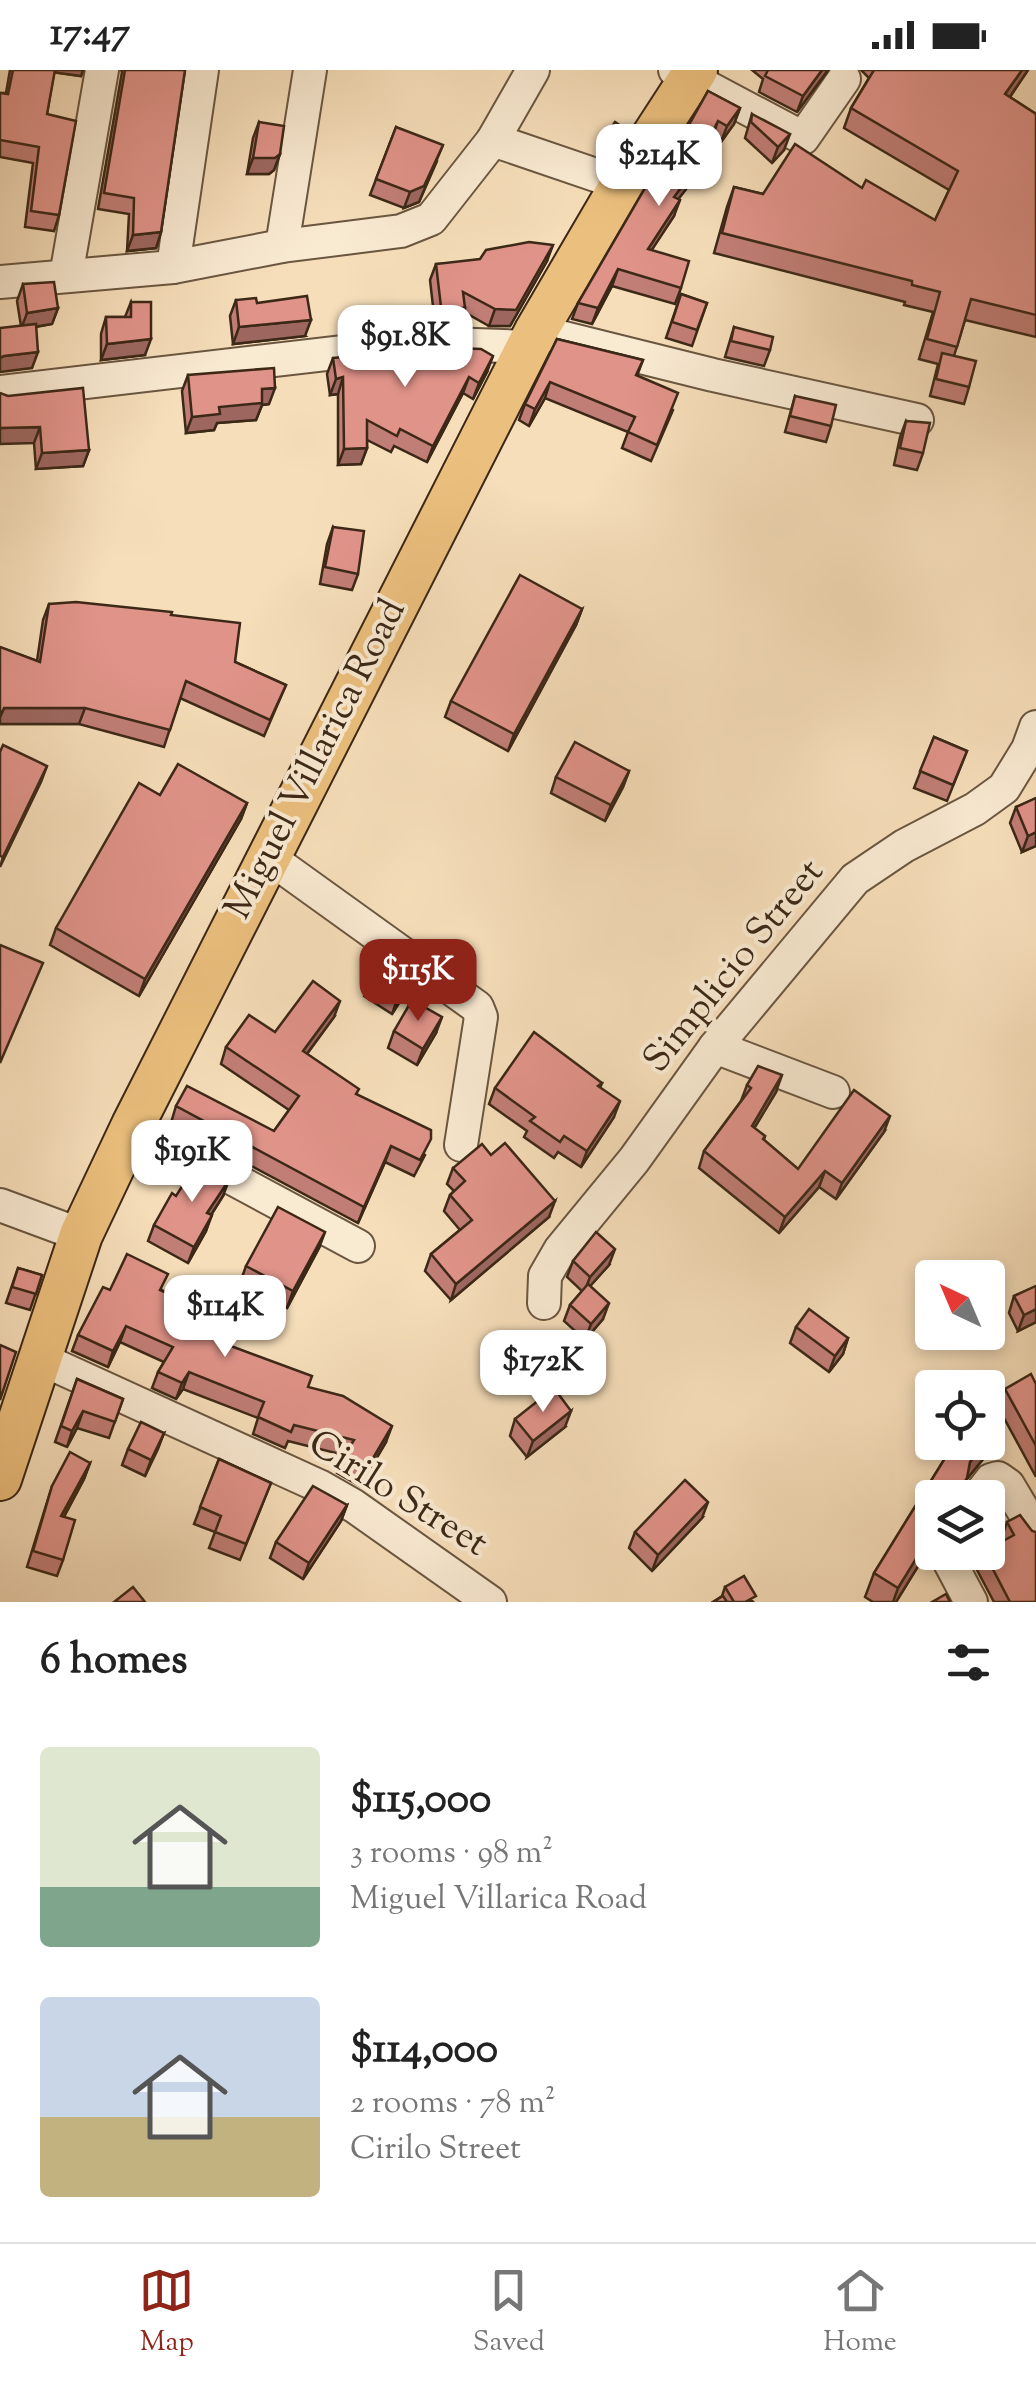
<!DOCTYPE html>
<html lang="en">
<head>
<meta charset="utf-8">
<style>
  :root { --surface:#fff; --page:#f2f2f2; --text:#222; --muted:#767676; --line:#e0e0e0; --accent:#8f2418 }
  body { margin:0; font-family:"Sorts Mill Goudy",serif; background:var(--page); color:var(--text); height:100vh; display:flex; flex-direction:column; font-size:38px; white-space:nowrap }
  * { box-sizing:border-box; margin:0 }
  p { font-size:32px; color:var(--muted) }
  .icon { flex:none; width:55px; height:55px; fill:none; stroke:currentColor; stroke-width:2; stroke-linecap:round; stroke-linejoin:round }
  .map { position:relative; height:1532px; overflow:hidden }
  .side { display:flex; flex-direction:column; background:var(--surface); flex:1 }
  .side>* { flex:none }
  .needle { width:65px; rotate:316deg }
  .controls { position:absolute; left:915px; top:1190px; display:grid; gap:20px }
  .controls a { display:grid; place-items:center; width:90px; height:90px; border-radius:10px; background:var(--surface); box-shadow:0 5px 15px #0003; font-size:50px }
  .price { position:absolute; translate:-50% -85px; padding:0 22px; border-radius:20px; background:#fff; color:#222; font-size:32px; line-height:65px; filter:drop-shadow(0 2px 5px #0008) }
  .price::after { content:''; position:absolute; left:50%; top:60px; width:30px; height:22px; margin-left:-15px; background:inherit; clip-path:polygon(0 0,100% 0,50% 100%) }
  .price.current { background:var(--accent); color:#fff }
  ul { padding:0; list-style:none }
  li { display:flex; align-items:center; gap:30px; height:250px; padding:0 40px }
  li span { display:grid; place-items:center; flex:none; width:280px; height:200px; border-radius:10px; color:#555 }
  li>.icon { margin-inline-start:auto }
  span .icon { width:120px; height:120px; fill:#fffc; stroke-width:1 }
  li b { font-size:42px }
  h2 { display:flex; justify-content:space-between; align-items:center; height:120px; padding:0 40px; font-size:42px }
  .status { display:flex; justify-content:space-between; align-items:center; height:70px; padding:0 50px; background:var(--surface); direction:ltr }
  .status svg { height:28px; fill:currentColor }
  .menu { display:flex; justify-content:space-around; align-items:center; height:140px; border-top:2px solid var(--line); background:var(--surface); font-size:28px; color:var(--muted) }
  .menu a { display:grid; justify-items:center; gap:5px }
  .menu .current { color:var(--accent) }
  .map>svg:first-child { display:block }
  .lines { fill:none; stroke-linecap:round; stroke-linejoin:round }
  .minor-casing { stroke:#6a5640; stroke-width:36 }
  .major-casing { stroke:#3c2817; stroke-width:46 }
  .minor { stroke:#f9ead2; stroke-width:32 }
  .major { stroke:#ebbf7d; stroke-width:42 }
  .wall { fill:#c17e76; stroke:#3c2817; stroke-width:2.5 }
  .shaded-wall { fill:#9d6760; stroke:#3c2817; stroke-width:2.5 }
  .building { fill:#e09389; stroke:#3c2817; stroke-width:2.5 }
  .labels { text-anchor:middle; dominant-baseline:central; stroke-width:8; stroke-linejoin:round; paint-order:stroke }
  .street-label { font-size:38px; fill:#3c2817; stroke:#f9ead2 }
</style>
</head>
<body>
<div class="status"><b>17:47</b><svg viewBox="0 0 49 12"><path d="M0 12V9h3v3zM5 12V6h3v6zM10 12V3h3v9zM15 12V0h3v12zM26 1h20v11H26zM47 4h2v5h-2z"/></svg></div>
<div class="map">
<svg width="1036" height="1532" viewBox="0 0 1036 1532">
  <rect width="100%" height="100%" fill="#f6deba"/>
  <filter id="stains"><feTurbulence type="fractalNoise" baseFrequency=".002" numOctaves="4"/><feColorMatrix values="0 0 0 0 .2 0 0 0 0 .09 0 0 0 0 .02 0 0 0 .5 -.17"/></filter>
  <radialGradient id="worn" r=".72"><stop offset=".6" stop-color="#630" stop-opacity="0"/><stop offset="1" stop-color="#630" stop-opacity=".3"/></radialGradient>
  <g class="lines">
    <g class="minor-casing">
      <g id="minor">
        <polyline points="675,0 803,68 844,9"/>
        <polyline points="493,70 622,114"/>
        <polyline points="282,176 310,0"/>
        <polyline points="173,197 202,0"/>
        <polyline points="66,206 102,0"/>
        <polyline points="0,212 173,197 282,176 401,161 431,149 493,70 533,0"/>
        <polyline points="536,261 713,305 917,350"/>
        <polyline points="0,322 421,273 528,277"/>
        <polyline points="267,786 477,937 481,947 461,1075"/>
        <polyline points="715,977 833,1022"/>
        <polyline points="133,1055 358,1176"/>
        <polyline points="0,1135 81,1165"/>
        <polyline points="544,1233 545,1206 560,1180 634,1090 715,977 855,809 904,776 975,739 1004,718 1028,679 1036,657"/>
        <polyline points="41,1289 319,1416 354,1436 490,1532"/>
        <polyline points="977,1428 991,1410 998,1408 1008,1415 1036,1462"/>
        <polyline points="945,1483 971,1532"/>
      </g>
    </g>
    <g class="major-casing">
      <polyline id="major" points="0,1409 81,1165 133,1055 536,261 622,114 696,0"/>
    </g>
    <use href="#minor" class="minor"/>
    <use href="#major" class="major"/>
  </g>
  <g class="wall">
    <polygon points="10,0 83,0 81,6 54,2 47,44 59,145 54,161 25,157 33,93 0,87 0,23 6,23"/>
    <polygon points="121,0 185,0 161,162 156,178 127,181 129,144 98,139 122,2"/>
    <polygon points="752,0 828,0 797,42 759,22 763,9"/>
    <polygon points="861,0 1028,0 1010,27 1036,44 1036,267 965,250 954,286 969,317 964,334 930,326 938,294 919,289 933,242 904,235 905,232 714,183 727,137 734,117 763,124 862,118 935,150 949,120 844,58 851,38 869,8"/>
    <polygon points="708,21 740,38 734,54 721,72 712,68 686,119 678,129 674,146 651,180 681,218 675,234 612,216 592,254 572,249 578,233 671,87"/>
    <polygon points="752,44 784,80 772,93 745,68"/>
    <polygon points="259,52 280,84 274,100 269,104 247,104 253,68"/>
    <polygon points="396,57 437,91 419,132 404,138 370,125"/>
    <polygon points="604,68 618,74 609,88 598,85"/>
    <polygon points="547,191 510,256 489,256 464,242 459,254 435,254 430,210 436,194"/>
    <polygon points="23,214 58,238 52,254 36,257 32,298 21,256 17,231"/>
    <polygon points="681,224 707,233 692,276 666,268"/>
    <polygon points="236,230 257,233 305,266 233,274 230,246"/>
    <polygon points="131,232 145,285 101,290 101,264 106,247 125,247"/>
    <polygon points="734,257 770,280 764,296 725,287"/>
    <polygon points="557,269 643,290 637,306 673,340 651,391 622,378 628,362 545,328 529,356 519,350 525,334"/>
    <polygon points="333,288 487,302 473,329 463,323 427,392 394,376 391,382 367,370 367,378 361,394 338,395 338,324 330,325 327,304"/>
    <polygon points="188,305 269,334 262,335 256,350 217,353 214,360 186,363 182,321"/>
    <polygon points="0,323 89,380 83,396 36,399 34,373"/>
    <polygon points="795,326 831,356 826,372 785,362"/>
    <polygon points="906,351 923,383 917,400 894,395 900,367"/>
    <polygon points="333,457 358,504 352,520 320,514 327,474"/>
    <polygon points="49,534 171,545 235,592 286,615 264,666 180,628 164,677 79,654 0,654 0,577 37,591 43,550"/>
    <polygon points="582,539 576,555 508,681 445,647 451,631"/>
    <polygon points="934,667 967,681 947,731 914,718"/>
    <polygon points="629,701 623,717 605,751 551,723 556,707"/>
    <polygon points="160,725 247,733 241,749 139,926 50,875 56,858"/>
    <polygon points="1036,728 1036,776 1022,782 1010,753 1016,737"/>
    <polygon points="416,898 411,914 392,944 364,926 370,910"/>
    <polygon points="334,947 307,984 357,1025 425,1085 414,1106 385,1092 358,1153 171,1053 176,1036 274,1061 289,1040 221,994 226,977 275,962"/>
    <polygon points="394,961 436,963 417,995 388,978"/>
    <polygon points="602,1013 600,1018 614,1047 581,1097 558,1082 554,1088 524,1067 527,1061 489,1034 495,1018"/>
    <polygon points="747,1015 776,1022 754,1058 765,1066 764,1070 798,1099 884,1062 836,1129 819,1117 779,1163 699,1098 704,1081 741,1031"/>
    <polygon points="453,1098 549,1147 451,1230 425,1201 431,1184 460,1160 444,1141 450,1125 454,1121 447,1114"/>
    <polygon points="176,1126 223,1126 211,1145 206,1161 188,1193 148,1171 154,1155"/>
    <polygon points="319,1178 287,1238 240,1213 246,1196"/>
    <polygon points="573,1191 609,1195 590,1216 603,1249 585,1270 564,1251 570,1235 582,1221 567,1207"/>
    <polygon points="18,1198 42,1205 30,1240 6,1233"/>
    <polygon points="1036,1216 1036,1252 1018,1261 1009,1243 1014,1226"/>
    <polygon points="110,1220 162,1220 221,1272 308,1317 386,1372 360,1416 337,1403 344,1385 288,1371 285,1378 253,1364 258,1348 183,1319 176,1329 152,1318 158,1302 164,1292 120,1272 108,1297 72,1281 78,1265"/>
    <polygon points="796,1257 848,1268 843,1284 829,1302 790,1273"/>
    <polygon points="77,1309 123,1329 109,1368 77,1358 67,1377 55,1372"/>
    <polygon points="1036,1314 1036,1407 998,1337 1005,1319"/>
    <polygon points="515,1349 565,1357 527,1387 510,1366"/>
    <polygon points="988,1353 997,1359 988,1383 966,1410 960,1428 932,1428 932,1469 925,1485 896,1532 873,1532 865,1527 874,1503 955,1372 988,1372"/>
    <polygon points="164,1363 145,1406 122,1395 128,1379"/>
    <polygon points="219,1389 271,1413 240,1490 209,1478 215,1462 194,1454"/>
    <polygon points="90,1393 84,1409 64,1447 63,1490 57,1506 27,1497 52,1416"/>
    <polygon points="347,1435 341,1451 303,1509 270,1488 276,1472"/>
    <polygon points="702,1448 652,1501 629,1478 635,1462"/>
    <polygon points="1007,1452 1032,1461 1036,1532 994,1532 977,1500 983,1482 1002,1472 1001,1470"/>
    <polygon points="725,1517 754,1532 713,1532 722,1526"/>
  </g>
  <g class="shaded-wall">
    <polygon points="52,0 83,0 81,6 51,2"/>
    <polygon points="822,0 828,0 797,42 803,26"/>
    <polygon points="1022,0 1028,0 998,44 1005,24"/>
    <polygon points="740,38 734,54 721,72 727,56"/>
    <polygon points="718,51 712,68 686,119 668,143 674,127"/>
    <polygon points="624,58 618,74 609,88 615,72"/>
    <polygon points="790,64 784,80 772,93 778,77"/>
    <polygon points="443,75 419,132 404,138 410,122"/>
    <polygon points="280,84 274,100 269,104 247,104 253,88"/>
    <polygon points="680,130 674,146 642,195 648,179"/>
    <polygon points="161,162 156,178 127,181 133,165"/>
    <polygon points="553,175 547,191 510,256 489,256 495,239"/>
    <polygon points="618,199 612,216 592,254 598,238"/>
    <polygon points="441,237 465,238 459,254 435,254"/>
    <polygon points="58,238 52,254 21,259 27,243"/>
    <polygon points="311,250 305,266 233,274 239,257"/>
    <polygon points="151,269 145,285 101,290 107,274"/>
    <polygon points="38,282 32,298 0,302 0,288 4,286"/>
    <polygon points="493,286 487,302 473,329 479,313"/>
    <polygon points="343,307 338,324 330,325 336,309"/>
    <polygon points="469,307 463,323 427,392 433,376"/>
    <polygon points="550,312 545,328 529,356 535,339"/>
    <polygon points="275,318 269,334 262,335 256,350 217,353 214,360 186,363 192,347 262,319"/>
    <polygon points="40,357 34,373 0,374 0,358"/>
    <polygon points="367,378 361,394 338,395 344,379"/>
    <polygon points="89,380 83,396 36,399 42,383"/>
    <polygon points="582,539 576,555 508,681 514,664"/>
    <polygon points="4,638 85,638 79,654 0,654 0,647"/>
    <polygon points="47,696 41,712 0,797 3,787"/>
    <polygon points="629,701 623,717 605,751 611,735"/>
    <polygon points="247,733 241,749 139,926 145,909"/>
    <polygon points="1036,762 1036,776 1022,782 1028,766"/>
    <polygon points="416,898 411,914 392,944 398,927"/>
    <polygon points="340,931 334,947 297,997 303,981"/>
    <polygon points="442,947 436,963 417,995 423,979"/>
    <polygon points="782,1005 776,1022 746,1072 752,1056"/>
    <polygon points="620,1031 614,1047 581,1097 587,1081"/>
    <polygon points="890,1046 884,1062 836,1129 842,1113"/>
    <polygon points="391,1076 385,1092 358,1153 364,1137"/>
    <polygon points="825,1101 819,1117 779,1163 785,1147"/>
    <polygon points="229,1110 223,1126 202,1159 207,1143"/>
    <polygon points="555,1131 549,1147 451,1230 456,1214"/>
    <polygon points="212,1145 206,1161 188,1193 194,1177"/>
    <polygon points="325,1162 319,1178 287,1238 293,1221"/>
    <polygon points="615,1179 609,1195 584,1223 590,1207"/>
    <polygon points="609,1233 603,1249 585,1270 591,1254"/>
    <polygon points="1036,1239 1036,1252 1018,1261 1024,1245"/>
    <polygon points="126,1256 120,1272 108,1297 113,1281"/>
    <polygon points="848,1268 843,1284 829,1302 835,1286"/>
    <polygon points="189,1302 183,1319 176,1329 182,1313"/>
    <polygon points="83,1341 77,1358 67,1377 72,1361"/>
    <polygon points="571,1341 565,1357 527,1387 533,1371"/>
    <polygon points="392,1356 386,1372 360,1416 366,1400"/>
    <polygon points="997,1359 988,1383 966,1410 960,1428 955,1428 970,1392"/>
    <polygon points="164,1363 158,1379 145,1406 151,1390"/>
    <polygon points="90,1393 84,1409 55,1463 61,1446"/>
    <polygon points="708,1432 702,1448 652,1501 658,1485"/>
    <polygon points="347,1435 341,1451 303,1509 309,1493"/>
    <polygon points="932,1460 932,1469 925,1485 896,1532 893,1532 898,1518"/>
  </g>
  <g class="building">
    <polygon points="13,0 55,0 47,44 76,51 59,145 31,141 39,77 0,70 0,23 8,24"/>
    <polygon points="125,0 185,0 161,162 133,165 134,128 104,123"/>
    <polygon points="768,0 822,0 803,26 765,6"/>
    <polygon points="874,0 1022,0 1005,24 1036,44 1036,245 971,229 957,277 927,269 940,222 912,215 912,211 722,163 734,117 763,124 795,74 862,118 866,110 935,150 958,101 851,38"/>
    <polygon points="708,21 740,38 727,56 718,51 692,103 674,127 680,130 648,179 689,191 681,218 618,199 598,238 578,233 649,111 667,83 671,87"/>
    <polygon points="752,44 790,64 778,77 751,52"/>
    <polygon points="259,52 284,56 280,84 275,88 253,88"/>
    <polygon points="615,52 624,58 615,72 604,68"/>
    <polygon points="396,57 443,75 424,116 410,122 376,109"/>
    <polygon points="529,172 553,175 516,240 495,239 463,222 465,238 441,237 436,194 480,189 486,180"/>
    <polygon points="54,212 58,238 27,243 23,214"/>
    <polygon points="681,224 707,233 697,260 672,252"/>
    <polygon points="307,226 311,250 239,257 236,230 256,228 257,233"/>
    <polygon points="131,232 151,232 151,269 107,274 106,247 131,247"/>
    <polygon points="36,254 38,282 4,286 0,288 0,258"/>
    <polygon points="734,257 773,267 770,280 731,271"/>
    <polygon points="557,269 643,290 636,305 678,323 657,375 628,362 635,347 550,312 535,339 525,334"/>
    <polygon points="428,277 481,279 493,286 479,313 469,307 433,376 400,359 397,366 367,350 367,378 344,379 343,307 336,309 333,288"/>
    <polygon points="942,283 976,291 969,317 936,309"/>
    <polygon points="274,298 275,318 262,319 262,333 219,337 220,344 192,347 188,305"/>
    <polygon points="83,318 89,380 42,383 40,357 0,358 0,323 8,326"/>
    <polygon points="795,326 836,335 831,356 790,346"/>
    <polygon points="906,351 930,353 923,383 900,378"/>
    <polygon points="333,457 364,461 358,504 325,497"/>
    <polygon points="520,505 582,539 514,664 451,631"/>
    <polygon points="76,532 172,542 171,545 240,553 235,592 286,615 270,650 186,611 170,660 85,638 4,638 0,647 0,577 40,592 49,534"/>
    <polygon points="934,667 967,681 953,715 920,701"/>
    <polygon points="575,672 629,701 611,735 556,707"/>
    <polygon points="3,675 47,696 3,787 0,786 0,682"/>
    <polygon points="178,694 247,733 145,909 56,858 139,713 160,725"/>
    <polygon points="1036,728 1036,762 1028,766 1016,737"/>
    <polygon points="0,875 43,893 0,993"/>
    <polygon points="390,879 416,898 398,927 370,910"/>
    <polygon points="313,911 340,931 303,981 359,1019 356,1024 431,1060 431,1069 420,1090 391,1076 364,1137 176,1036 187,1016 274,1061 299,1026 226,977 249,945 275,962"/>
    <polygon points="412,930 442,947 423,979 394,961"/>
    <polygon points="534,962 602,1013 598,1016 620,1031 587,1081 564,1066 560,1072 530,1051 535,1047 495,1018"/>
    <polygon points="758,996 782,1005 752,1056 765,1066 763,1069 798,1099 854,1020 890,1046 842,1113 825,1101 785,1147 704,1081 751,1018 747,1015"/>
    <polygon points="505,1073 555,1131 456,1214 431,1184 472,1150 450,1125 465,1111 453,1098 482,1074 491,1085"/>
    <polygon points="197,1093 229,1110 207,1143 212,1145 194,1177 154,1155 172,1123 176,1126"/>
    <polygon points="278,1137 325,1162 293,1221 246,1196"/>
    <polygon points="596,1162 615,1179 590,1207 573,1191"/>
    <polygon points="127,1184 168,1204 160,1220 230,1250 220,1272 312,1306 308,1317 343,1326 392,1356 366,1400 343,1387 354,1370 294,1355 291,1362 258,1347 264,1332 189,1302 182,1313 158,1302 173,1277 126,1256 113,1281 78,1265 103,1217 110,1220"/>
    <polygon points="18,1198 42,1205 36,1224 12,1217"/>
    <polygon points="588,1214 609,1233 591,1254 570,1235"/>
    <polygon points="1036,1216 1036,1239 1024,1245 1014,1226"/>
    <polygon points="809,1239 848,1268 835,1286 796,1257"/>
    <polygon points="0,1275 16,1282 0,1330"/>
    <polygon points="1031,1304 1036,1314 1036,1376 1005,1319"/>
    <polygon points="77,1309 123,1329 115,1352 83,1341 72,1361 61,1356"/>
    <polygon points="554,1318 571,1341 533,1371 515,1349"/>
    <polygon points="141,1352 164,1363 151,1390 128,1379"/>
    <polygon points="988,1353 997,1359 988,1371"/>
    <polygon points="955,1372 986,1372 970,1392 967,1408 955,1428 932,1428 932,1463 898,1518 874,1503"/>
    <polygon points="70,1382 90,1393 61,1446 75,1450 63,1490 33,1481 52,1416"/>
    <polygon points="219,1389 271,1413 246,1474 215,1462 221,1446 200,1437"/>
    <polygon points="685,1410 708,1432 658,1485 635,1462"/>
    <polygon points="313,1416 347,1435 309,1493 276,1472"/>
    <polygon points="1020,1445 1032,1461 1036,1462 1036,1532 1010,1532 984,1482 988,1482 988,1479 1014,1465 1007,1452"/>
    <polygon points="744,1506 756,1526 745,1532 734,1532 725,1517"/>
    <polygon points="133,1517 145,1532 114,1532"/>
    <polygon points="946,1524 950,1532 932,1532"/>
    <polygon points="723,1526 727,1532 713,1532"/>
  </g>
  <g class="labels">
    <g class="street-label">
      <text transform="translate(317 690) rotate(-63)">Miguel Villarica Road</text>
      <text transform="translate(735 897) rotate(-51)">Simplicio Street</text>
      <text transform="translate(397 1425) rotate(32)">Cirilo Street</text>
    </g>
  </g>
  <rect width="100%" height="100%" filter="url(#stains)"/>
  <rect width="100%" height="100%" fill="url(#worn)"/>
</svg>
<div class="controls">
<a><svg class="needle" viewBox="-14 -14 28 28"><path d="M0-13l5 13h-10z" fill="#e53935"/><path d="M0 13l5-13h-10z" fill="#767676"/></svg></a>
<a><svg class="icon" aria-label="locate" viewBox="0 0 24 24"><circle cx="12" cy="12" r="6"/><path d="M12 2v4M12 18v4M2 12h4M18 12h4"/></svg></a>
<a><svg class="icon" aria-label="layers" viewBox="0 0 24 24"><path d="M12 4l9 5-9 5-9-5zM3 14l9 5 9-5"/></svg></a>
</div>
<b class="price" style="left:659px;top:139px">$214K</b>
<b class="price" style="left:405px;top:320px">$91.8K</b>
<b class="price current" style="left:418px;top:954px">$115K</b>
<b class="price" style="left:192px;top:1135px">$191K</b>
<b class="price" style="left:225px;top:1290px">$114K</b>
<b class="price" style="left:543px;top:1345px">$172K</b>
</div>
<section class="side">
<h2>6 homes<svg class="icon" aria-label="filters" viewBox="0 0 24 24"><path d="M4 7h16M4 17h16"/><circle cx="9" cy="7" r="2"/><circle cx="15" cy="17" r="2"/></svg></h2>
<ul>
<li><span style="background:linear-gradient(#dfe7d0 70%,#7fa58c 0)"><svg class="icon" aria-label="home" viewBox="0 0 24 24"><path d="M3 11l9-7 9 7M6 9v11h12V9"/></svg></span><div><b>$115,000</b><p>3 rooms · 98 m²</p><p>Miguel Villarica Road</p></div></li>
<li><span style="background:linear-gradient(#c9d6e8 60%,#c2b280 0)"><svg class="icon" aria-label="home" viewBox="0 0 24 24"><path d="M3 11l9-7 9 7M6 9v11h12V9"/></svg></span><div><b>$114,000</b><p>2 rooms · 78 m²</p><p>Cirilo Street</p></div></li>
</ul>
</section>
<nav class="menu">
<a class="current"><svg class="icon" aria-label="map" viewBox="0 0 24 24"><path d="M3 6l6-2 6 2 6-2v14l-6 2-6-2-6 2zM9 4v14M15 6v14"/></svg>Map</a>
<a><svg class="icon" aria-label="saved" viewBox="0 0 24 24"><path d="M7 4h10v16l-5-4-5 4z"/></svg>Saved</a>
<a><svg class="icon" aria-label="home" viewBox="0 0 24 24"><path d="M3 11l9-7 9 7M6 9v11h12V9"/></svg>Home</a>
</nav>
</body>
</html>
